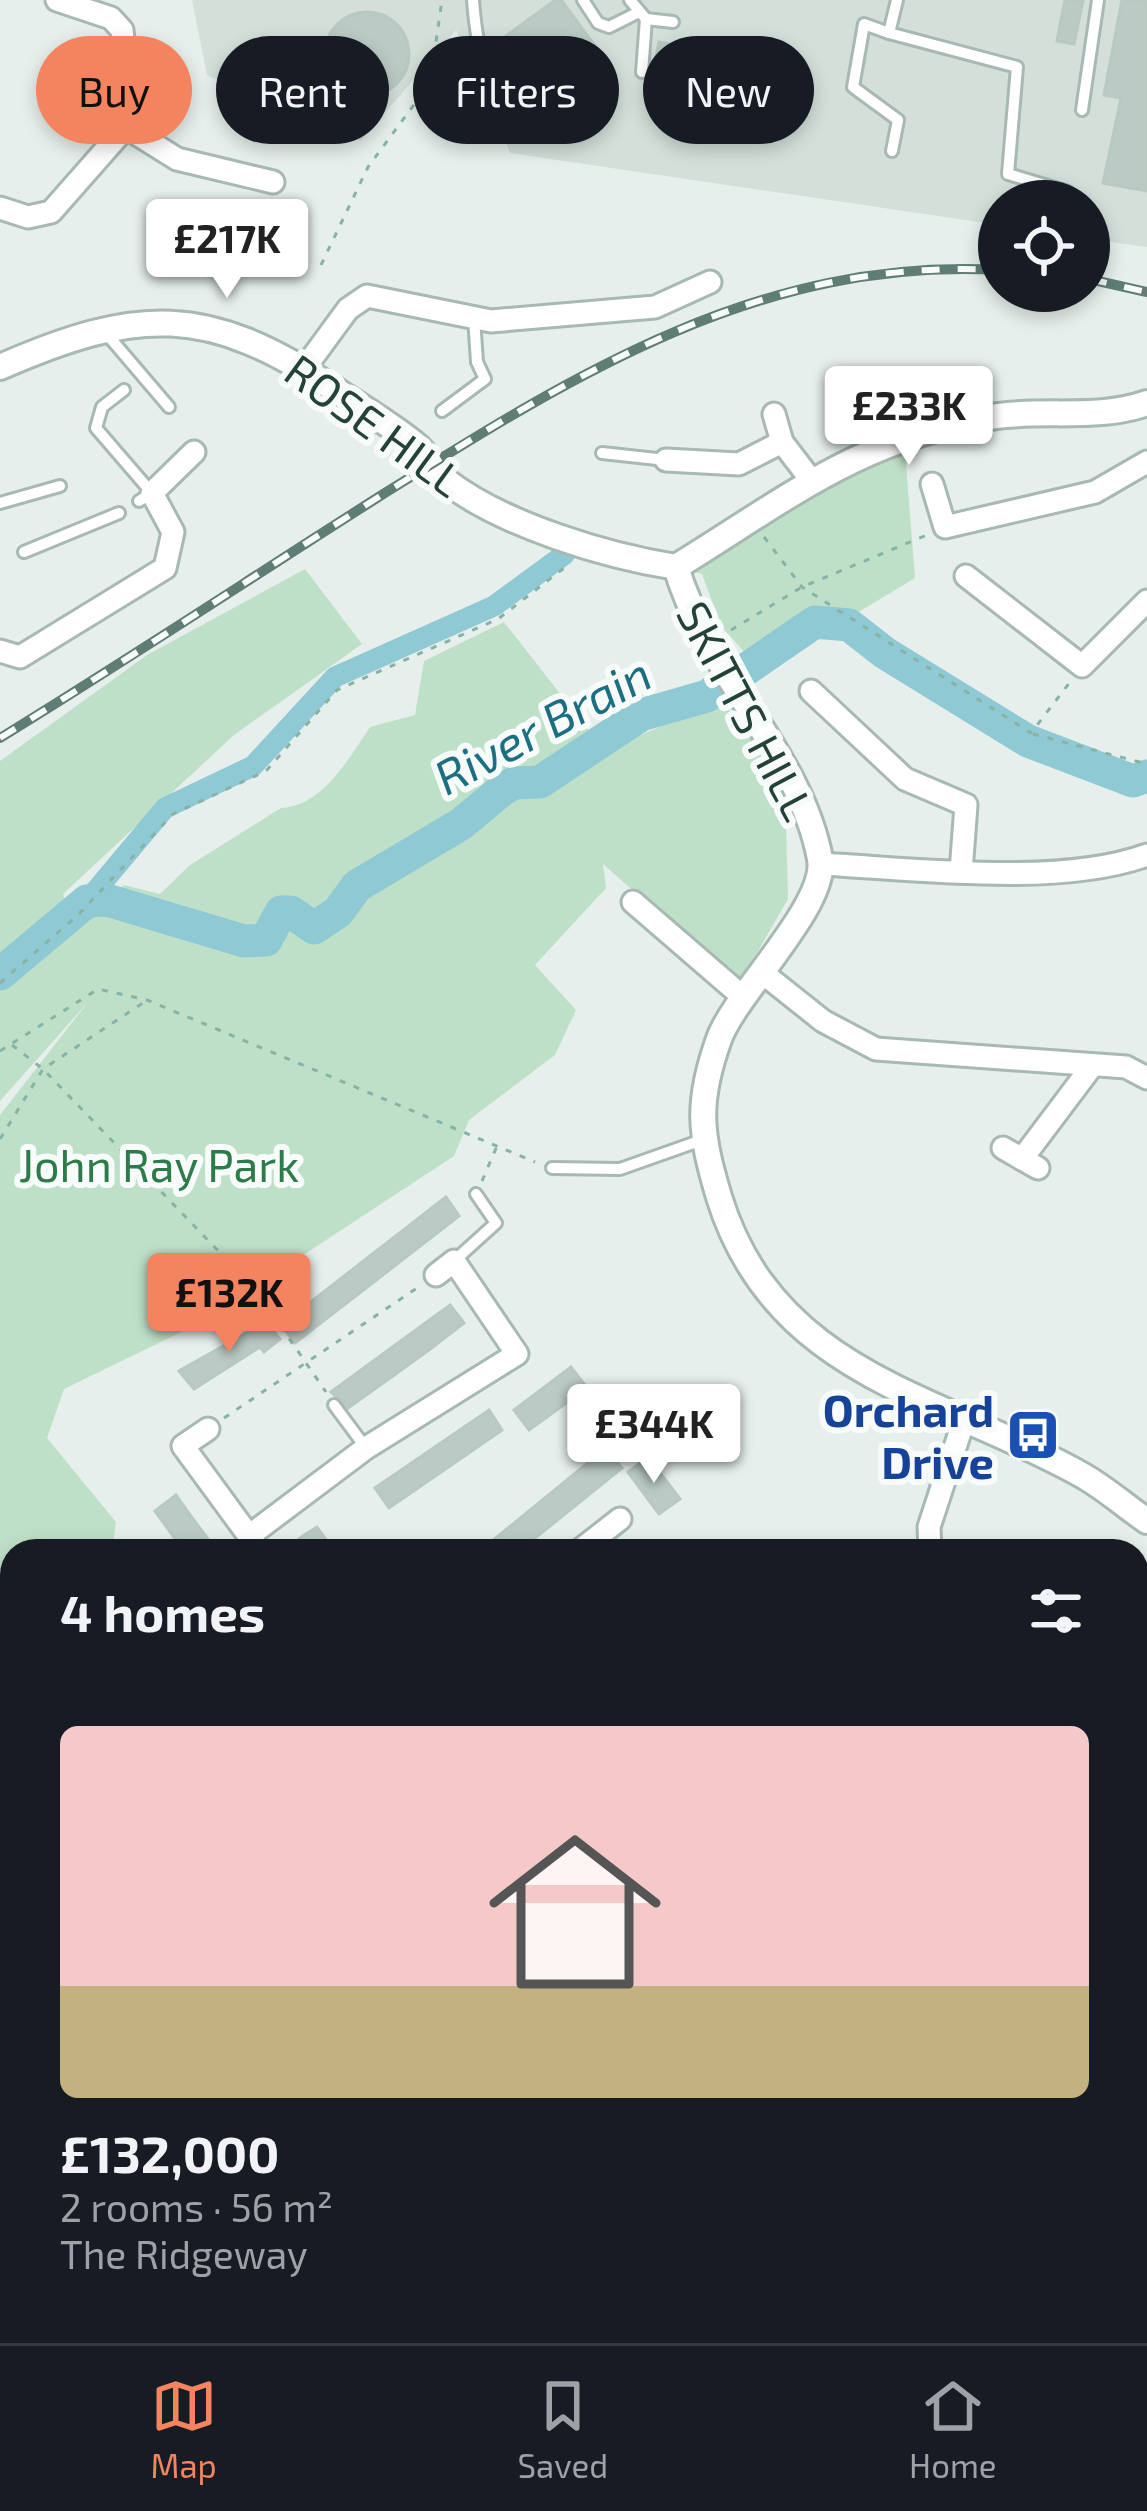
<!DOCTYPE html>
<html lang="en">
<head>
<meta charset="utf-8">
<style>
  :root { --surface:#171b24; --page:#242831; --text:#f1f3f6; --muted:#9ea1a6; --line:#363941; --accent:#f4845f }
  body { margin:0; font-family:"Exo 2",sans-serif; background:var(--page); color:var(--text); height:100vh; display:flex; flex-direction:column; font-size:45px; white-space:nowrap }
  * { box-sizing:border-box; margin:0 }
  p { font-size:39px; color:var(--muted) }
  .icon { flex:none; width:66px; height:66px; fill:none; stroke:currentColor; stroke-width:2; stroke-linecap:round; stroke-linejoin:round }
  .map { position:relative; flex:1; overflow:hidden }
  .panel { position:absolute; left:0px; top:1539px; width:1149px; height:804px; display:flex; flex-direction:column; background:var(--surface); border-radius:36px 36px 0 0; box-shadow:0 6px 18px #0003 }
  .panel>* { flex:none }
  .top-card { position:absolute; left:36px; top:36px; width:1077px; height:108px; display:flex; gap:24px }
  .buttons { position:absolute; left:978px; top:180px; display:grid; gap:24px }
  .buttons a { display:grid; place-items:center; width:132px; height:132px; border-radius:50%; background:var(--surface); box-shadow:0 6px 18px #0003; font-size:60px }
  .price { position:absolute; translate:-50% -102px; padding:0 27px; border-radius:12px; background:#fff; color:#222; font-size:39px; line-height:78px; filter:drop-shadow(0 3px 6px #0008) }
  .price::after { content:''; position:absolute; left:50%; top:72px; width:36px; height:27px; margin-left:-18px; background:inherit; clip-path:polygon(0 0,100% 0,50% 100%) }
  .price.active { background:var(--accent); color:#111 }
  ul { padding:0; list-style:none }
  li { display:grid; align-content:center; gap:24px; height:636px; padding:0 60px }
  li+li { border-top:3px solid var(--line) }
  li span { display:grid; place-items:center; height:372px; border-radius:18px; color:#555 }
  li>.icon { margin-inline-start:auto }
  span .icon { width:216px; height:216px; fill:#fffc; stroke-width:1 }
  li b { font-size:51px }
  h2 { display:flex; justify-content:space-between; align-items:center; height:144px; padding:0 60px; font-size:51px }
  .pill { padding:0 42px; border-radius:54px; background:var(--surface); box-shadow:0 6px 18px #0003; font-size:42px; line-height:108px }
  .pill.active { background:var(--accent); color:#111 }
  .tab-bar { display:flex; justify-content:space-around; align-items:center; height:168px; border-top:3px solid var(--line); background:var(--surface); font-size:33px; color:var(--muted) }
  .tab-bar a { display:grid; justify-items:center; gap:6px }
  .tab-bar .active { color:var(--accent) }
  .map>svg:first-child { display:block }
  .built { fill:#d4dfda }
  .green { fill:#bfe0c8 }
  .lines { fill:none; stroke-linecap:round; stroke-linejoin:round }
  .canal { stroke:#8ec9d4; stroke-width:21 }
  .river { stroke:#8ec9d4; stroke-width:33 }
  .building { fill:#bbcac4; stroke:#b8c9c2; stroke-width:3 }
  .service-casing { stroke:#a8b8b2; stroke-width:16 }
  .minor-casing { stroke:#a8b8b2; stroke-width:27 }
  .tertiary-casing { stroke:#a8b8b2; stroke-width:30 }
  .path { stroke:#86b3a5; stroke-width:3; stroke-dasharray:6 9; stroke-linecap:butt }
  .service { stroke:#fff; stroke-width:10 }
  .minor { stroke:#fff; stroke-width:21 }
  .tertiary { stroke:#fff; stroke-width:24 }
  .rail-casing { stroke:#5f7d75; stroke-width:10 }
  .rail { stroke:#f7fbf9; stroke-width:6; stroke-dasharray:18; stroke-linecap:butt }
  .labels { text-anchor:middle; dominant-baseline:central; stroke-width:12; stroke-linejoin:round; paint-order:stroke }
  .street-label { font-size:45px; fill:#24423a; stroke:#f7fbf9 }
  .park-label { font-size:45px; fill:#2d7a4b; stroke:#f7fbf9 }
  .transit-label { font-size:45px; font-weight:bold; fill:#164399; stroke:#f7fbf9; text-anchor:end }
  .water-label { font-size:48px; font-style:italic; fill:#1c6f80; stroke:#f7fbf9 }
</style>
</head>
<body>
<div class="map">
<svg width="1147" height="2343" viewBox="0 0 1147 2343">
  <rect width="100%" height="100%" fill="#e6efeb"/>
  <polygon class="built" points="192,0 1147,0 1147,247 1089,239 1089,201 999,201 999,225 510,153 456,30 361,141 207,75"/>
  <g class="green">
    <polygon points="905,451 915,578 842,622 803,615 746,654 721,626 702,574 676,567 817,489"/>
    <path d="M305 569 362 644 234 735 63 894 75 932 124 885 160 894 190 865 281 808C323 806 349 758 370 727L415 715 424 661 504 622 604 750 722 701 785 785 788 899 739 984 603 864 606 888 535 965 576 1010 555 1055 469 1120 454 1156 200 1323 64 1389 47 1438 116 1522 112 1551H12V1591L0 1607V1115L88 1002 0 1101V761L147 655Z"/>
    <polygon points="0,2296 12,2306 12,2331 176,2331 185,2343 0,2343"/>
  </g>
  <g class="lines">
    <polyline class="canal" points="87,901 165,808 253,766 335,677 494,606 565,554"/>
    <polyline class="river" points="0,974 87,901 107,900 244,941 266,940 281,912 291,912 314,928 338,912 357,886 461,824 502,790 514,783 540,782 641,715 707,696 815,622 849,625 885,653 1028,741 1133,781 1147,776"/>
  </g>
  <g class="building">
    <polygon points="555,0 561,0 598,50 521,107 498,74 490,48"/>
    <polygon points="1065,0 1083,0 1074,44 1057,41"/>
    <polygon points="1122,0 1147,0 1147,191 1103,183 1121,98 1104,95"/>
    <circle cx="367" cy="54" r="42"/>
    <polygon points="659,42 725,55 710,126 686,121 651,82"/>
    <polygon points="446,1197 459,1216 295,1343 281,1325"/>
    <polygon points="450,1305 464,1323 429,1350 348,1408 331,1392"/>
    <polygon points="266,1322 280,1339 264,1352 260,1347 194,1389 179,1371"/>
    <polygon points="571,1367 591,1393 577,1405 572,1399 529,1430 514,1410"/>
    <polygon points="489,1410 502,1430 389,1508 375,1488"/>
    <polygon points="606,1448 622,1468 519,1551 480,1551"/>
    <polygon points="648,1457 680,1499 659,1514 628,1472"/>
    <polygon points="176,1495 196,1523 217,1551 185,1551 176,1540 155,1511"/>
    <polygon points="317,1527 334,1551 283,1551 303,1536"/>
  </g>
  <g class="lines">
    <g class="service-casing">
      <g id="service">
        <path d="M473 0C477 56 488 100 533 136L551 132"/>
        <polyline points="583,0 598,23 609,27 639,12"/>
        <polyline points="630,0 646,19 642,72"/>
        <polyline points="897,0 889,33 1017,67 1008,174 1068,192"/>
        <polyline points="646,19 673,22"/>
        <polyline points="889,33 864,24 853,87 898,120 892,151"/>
        <polyline points="1082,110 1098,0"/>
        <polyline points="105,332 169,407"/>
        <polyline points="124,390 102,407 96,428 152,493 139,501"/>
        <polyline points="442,411 485,379 477,362 474,318"/>
        <polyline points="602,453 666,460"/>
        <polyline points="0,503 60,486"/>
        <polyline points="24,552 119,513"/>
        <polyline points="552,1168 620,1169 702,1140"/>
        <polyline points="454,1261 496,1223 476,1194"/>
        <polyline points="334,1405 366,1448"/>
      </g>
    </g>
    <g class="minor-casing">
      <g id="minor">
        <polyline points="129,129 177,159 273,182"/>
        <polyline points="0,208 28,217 51,212 132,120 122,30 111,18 57,0"/>
        <polyline points="304,369 348,309 367,296 491,321 655,307 710,282"/>
        <polyline points="774,414 782,442"/>
        <polyline points="666,460 739,464 782,442 811,480"/>
        <polyline points="932,484 945,527 1095,492 1147,462"/>
        <polyline points="966,576 1082,666 1147,601"/>
        <polyline points="0,651 20,657 165,568 173,532 152,493 194,452"/>
        <polyline points="811,691 905,779 966,805 961,872"/>
        <path d="M821 864C915 869 1059 887 1147 855"/>
        <polyline points="633,902 743,997"/>
        <polyline points="764,974 823,1021 876,1049 1126,1067 1147,1078"/>
        <polyline points="1003,1148 1038,1168"/>
        <polyline points="1022,1159 1092,1066"/>
        <polyline points="208,1429 183,1446 260,1551"/>
        <polyline points="249,1536 366,1448 517,1354 454,1261 436,1275"/>
        <polyline points="579,1551 620,1519"/>
        <polyline points="930,1551 929,1527 964,1420"/>
        <polyline points="0,1878 12,1881"/>
        <polyline points="1137,2098 1147,2093"/>
        <polyline points="0,2152 12,2126"/>
        <path d="M309 2331C345 2341 377 2343 411 2331"/>
        <polyline points="561,2331 568,2343"/>
        <polyline points="745,2331 751,2343"/>
        <polyline points="962,2343 970,2331"/>
      </g>
    </g>
    <g class="tertiary-casing">
      <g id="tertiary">
        <path d="M0 367C138 307 207 304 334 389 362 408 392 425 417 446 429 456 435 472 446 481 503 525 606 556 676 567"/>
        <path d="M676 567C708 675 801 755 820 859 828 905 735 994 719 1039 696 1103 700 1133 719 1197 774 1375 938 1395 1080 1474 1104 1487 1125 1506 1147 1521"/>
        <path d="M676 567C785 500 860 438 991 417 1044 408 1096 421 1147 403"/>
      </g>
    </g>
    <g class="path">
      <polyline points="321,265 368,167 430,83 442,0"/>
      <polyline points="764,537 802,587 1031,733 1070,682"/>
      <polyline points="731,630 802,587 927,535"/>
      <polyline points="1033,734 1147,764"/>
      <polyline points="0,983 77,916 173,814 266,771 337,690 498,619 568,565"/>
      <polyline points="12,1045 43,1069 255,1289 326,1392"/>
      <polyline points="0,1051 98,989 147,1000 535,1162"/>
      <polyline points="0,1139 43,1069 146,1001"/>
      <polyline points="482,1181 497,1146"/>
      <polyline points="224,1418 420,1286"/>
      <polyline points="0,1826 12,1822"/>
      <polyline points="0,2078 12,2090"/>
      <polyline points="0,2332 41,2342"/>
    </g>
    <use href="#service" class="service"/>
    <use href="#minor" class="minor"/>
    <use href="#tertiary" class="tertiary"/>
    <g class="rail-casing">
      <g id="rail">
        <polyline points="1089,279 1147,292"/>
        <path d="M0 738C127 660 251 578 377 498 572 376 759 257 999 270"/>
      </g>
    </g>
    <use href="#rail" class="rail"/>
  </g>
  <defs>
    <g id="bus-square" transform="scale(2.7)"><rect x="-9" y="-9" width="18" height="18" rx="4" fill="#1a4fb4" stroke="#f7fbf9"/><path d="M-5-6H5V4H4V6H2V4H-2V6H-4V4H-5ZM-3.5-4V0h7V-4ZM-3.5 1.2v1.5H-2V1.2ZM2 1.2v1.5H3.5V1.2Z" fill="#fff"/></g>
  </defs>
  <g fill-rule="evenodd">
    <use href="#bus-square" x="1033" y="1435"/>
  </g>
  <g class="labels">
    <g class="street-label">
      <text transform="translate(375 424) rotate(36)">ROSE HILL</text>
      <text transform="translate(747 710) rotate(62)">SKITTS HILL</text>
    </g>
    <g class="park-label">
      <text x="159" y="1164">John Ray Park</text>
    </g>
    <g class="transit-label">
      <text x="994" y="1409">Orchard<tspan x="994" dy="52">Drive</tspan></text>
    </g>
    <g class="water-label">
      <text transform="translate(542 724) rotate(-28)">River Brain</text>
    </g>
  </g>
</svg>
<div class="buttons">
<a><svg class="icon" aria-label="locate" viewBox="0 0 24 24"><circle cx="12" cy="12" r="6"/><path d="M12 2v4M12 18v4M2 12h4M18 12h4"/></svg></a>
</div>
<b class="price" style="left:227px;top:301px">£217K</b>
<b class="price" style="left:909px;top:468px">£233K</b>
<b class="price active" style="left:229px;top:1355px">£132K</b>
<b class="price" style="left:654px;top:1486px">£344K</b>
<div class="top-card">
<a class="pill active">Buy</a>
<a class="pill">Rent</a>
<a class="pill">Filters</a>
<a class="pill">New</a>
</div>
<section class="panel">
<h2>4 homes<svg class="icon" aria-label="filters" viewBox="0 0 24 24"><path d="M4 7h16M4 17h16"/><circle cx="9" cy="7" r="2"/><circle cx="15" cy="17" r="2"/></svg></h2>
<ul>
<li><span style="background:linear-gradient(#f6c9c9 70%,#c2b280 0)"><svg class="icon" aria-label="home" viewBox="0 0 24 24"><path d="M3 11l9-7 9 7M6 9v11h12V9"/></svg></span><div><b>£132,000</b><p>2 rooms · 56 m²</p><p>The Ridgeway</p></div></li>
</ul>
</section>
</div>
<nav class="tab-bar">
<a class="active"><svg class="icon" aria-label="map" viewBox="0 0 24 24"><path d="M3 6l6-2 6 2 6-2v14l-6 2-6-2-6 2zM9 4v14M15 6v14"/></svg>Map</a>
<a><svg class="icon" aria-label="saved" viewBox="0 0 24 24"><path d="M7 4h10v16l-5-4-5 4z"/></svg>Saved</a>
<a><svg class="icon" aria-label="home" viewBox="0 0 24 24"><path d="M3 11l9-7 9 7M6 9v11h12V9"/></svg>Home</a>
</nav>
</body>
</html>
